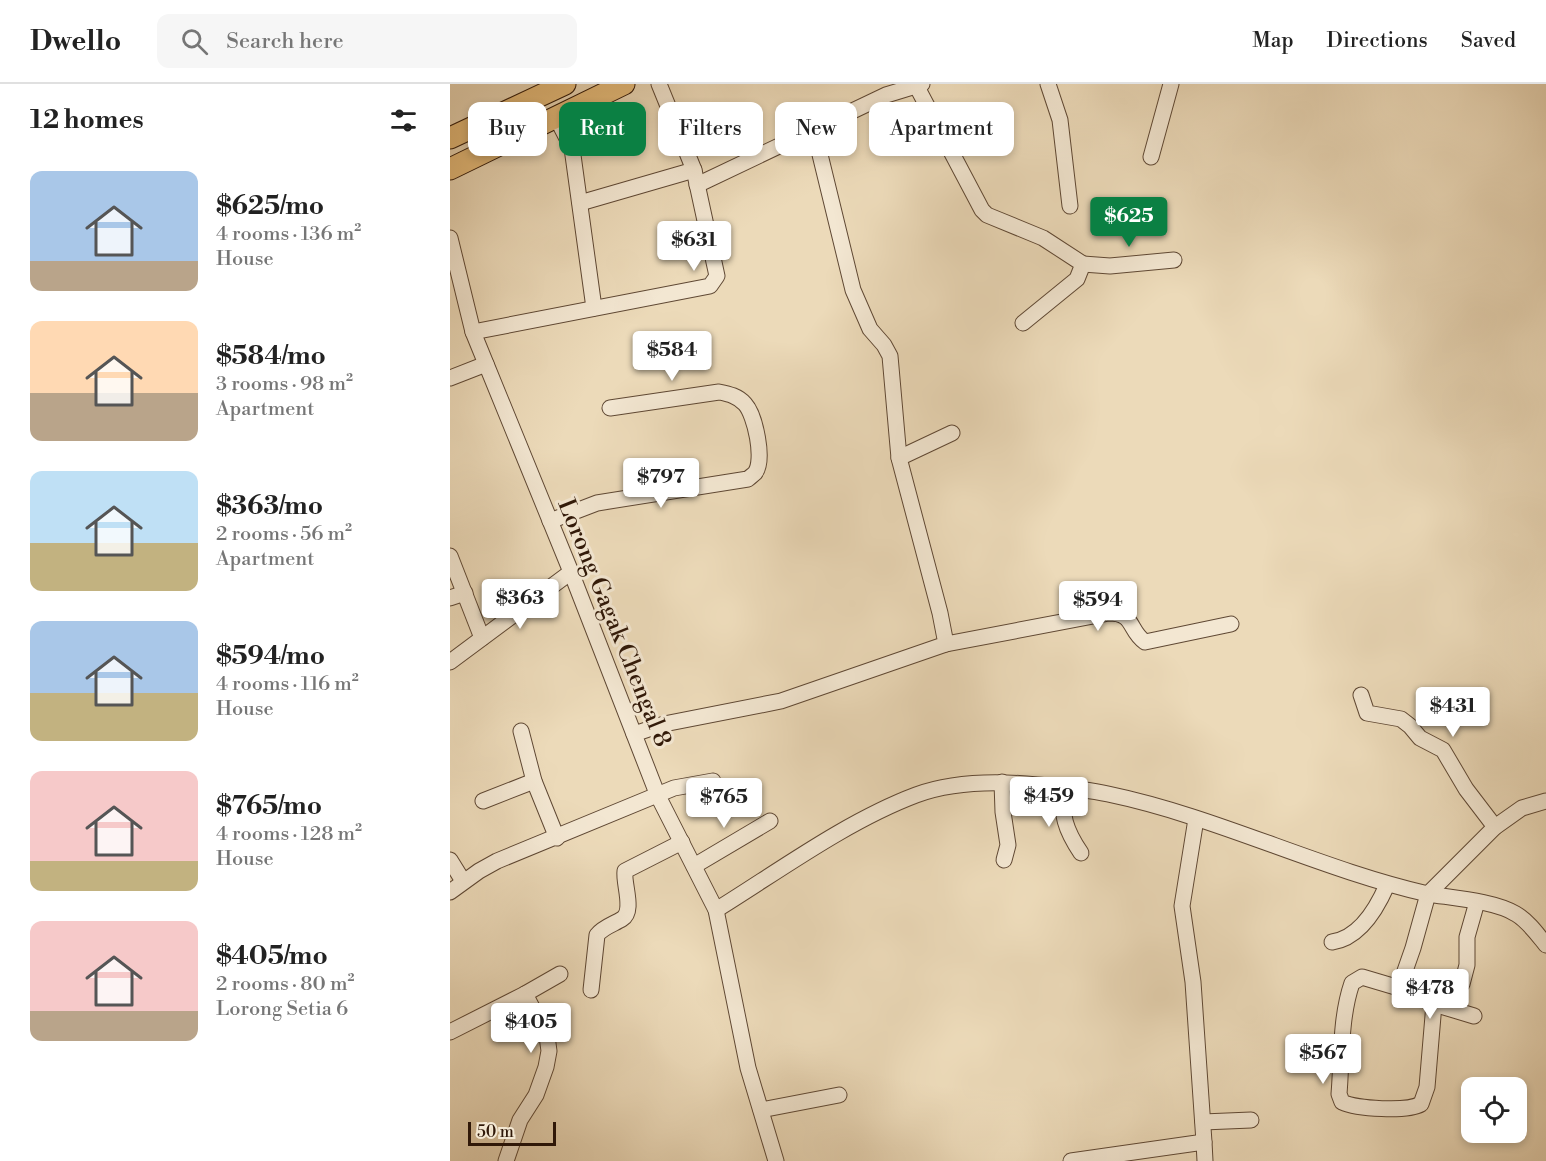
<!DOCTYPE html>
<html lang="en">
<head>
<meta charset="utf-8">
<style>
  :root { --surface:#fff; --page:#f6f6f6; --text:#222; --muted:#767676; --line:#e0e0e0; --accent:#0b8043 }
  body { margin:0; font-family:"Libre Bodoni",serif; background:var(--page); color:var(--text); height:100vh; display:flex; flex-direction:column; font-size:22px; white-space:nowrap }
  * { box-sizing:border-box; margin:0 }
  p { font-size:20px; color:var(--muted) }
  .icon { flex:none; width:33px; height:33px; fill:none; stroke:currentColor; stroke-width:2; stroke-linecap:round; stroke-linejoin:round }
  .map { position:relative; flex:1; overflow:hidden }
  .sheet { display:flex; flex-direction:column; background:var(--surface); width:450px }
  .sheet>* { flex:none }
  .hud { position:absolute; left:18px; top:18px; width:570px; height:54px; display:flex; gap:12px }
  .buttons { position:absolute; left:1011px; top:993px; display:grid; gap:12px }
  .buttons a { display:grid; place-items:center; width:66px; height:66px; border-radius:12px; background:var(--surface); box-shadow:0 3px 9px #0003; font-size:30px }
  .scale { position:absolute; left:18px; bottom:15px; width:88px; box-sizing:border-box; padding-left:6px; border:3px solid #301808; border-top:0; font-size:16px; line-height:21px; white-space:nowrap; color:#301808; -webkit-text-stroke:4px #f3e7d2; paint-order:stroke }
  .price { position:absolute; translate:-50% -51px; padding:0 14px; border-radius:6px; background:#fff; color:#222; font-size:20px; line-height:39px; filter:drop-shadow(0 2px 3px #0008) }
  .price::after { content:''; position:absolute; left:50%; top:36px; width:18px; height:14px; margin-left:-9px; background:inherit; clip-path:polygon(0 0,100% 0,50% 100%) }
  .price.selected { background:var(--accent); color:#fff }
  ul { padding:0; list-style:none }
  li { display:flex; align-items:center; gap:18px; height:150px; padding:0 30px }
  li span { display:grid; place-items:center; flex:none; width:168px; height:120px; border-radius:12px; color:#555 }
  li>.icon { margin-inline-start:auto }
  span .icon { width:72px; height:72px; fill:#fffc; stroke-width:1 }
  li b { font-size:26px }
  h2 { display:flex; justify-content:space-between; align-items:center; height:72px; padding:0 30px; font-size:26px }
  .tag { padding:0 21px; border-radius:12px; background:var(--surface); box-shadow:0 3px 9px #0003; font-size:21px; line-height:54px }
  .tag.selected { background:var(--accent); color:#fff }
  header { display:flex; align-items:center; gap:36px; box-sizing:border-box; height:84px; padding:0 30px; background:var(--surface); border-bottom:2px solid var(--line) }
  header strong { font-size:28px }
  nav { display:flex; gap:33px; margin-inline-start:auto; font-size:21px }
  .search { width:420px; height:54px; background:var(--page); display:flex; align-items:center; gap:15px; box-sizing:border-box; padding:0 21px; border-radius:12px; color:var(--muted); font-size:22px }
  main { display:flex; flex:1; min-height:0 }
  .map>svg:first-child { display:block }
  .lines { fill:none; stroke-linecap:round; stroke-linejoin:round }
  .minor-casing { stroke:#5f4834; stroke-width:17 }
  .highway-casing { stroke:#301808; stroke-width:23 }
  .minor { stroke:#f3e7d2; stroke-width:15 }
  .highway { stroke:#e6bd7c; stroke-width:21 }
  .labels { text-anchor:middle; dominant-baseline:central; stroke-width:6; stroke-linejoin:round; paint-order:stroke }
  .street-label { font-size:24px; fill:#301808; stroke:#f3e7d2 }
</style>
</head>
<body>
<header>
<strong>Dwello</strong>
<div class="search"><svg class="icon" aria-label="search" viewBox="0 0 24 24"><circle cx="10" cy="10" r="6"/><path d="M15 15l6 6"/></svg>Search here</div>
<nav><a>Map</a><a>Directions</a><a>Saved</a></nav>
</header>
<main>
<section class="sheet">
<h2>12 homes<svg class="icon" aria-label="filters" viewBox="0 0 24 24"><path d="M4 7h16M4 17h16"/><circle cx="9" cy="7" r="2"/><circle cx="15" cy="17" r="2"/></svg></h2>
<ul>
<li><span style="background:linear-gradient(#a9c7e8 75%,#b9a48a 0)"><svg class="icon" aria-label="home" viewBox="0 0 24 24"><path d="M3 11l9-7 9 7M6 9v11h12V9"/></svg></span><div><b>$625/mo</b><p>4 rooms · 136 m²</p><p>House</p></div></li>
<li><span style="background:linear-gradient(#ffd9b3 60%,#b9a48a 0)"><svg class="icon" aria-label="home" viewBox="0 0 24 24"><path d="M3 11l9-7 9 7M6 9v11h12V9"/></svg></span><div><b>$584/mo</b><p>3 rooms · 98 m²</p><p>Apartment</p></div></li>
<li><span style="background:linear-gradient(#bfe0f5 60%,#c2b280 0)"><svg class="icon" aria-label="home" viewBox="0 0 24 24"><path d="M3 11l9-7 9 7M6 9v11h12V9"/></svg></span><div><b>$363/mo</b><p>2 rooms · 56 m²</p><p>Apartment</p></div></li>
<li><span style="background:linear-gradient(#a9c7e8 60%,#c2b280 0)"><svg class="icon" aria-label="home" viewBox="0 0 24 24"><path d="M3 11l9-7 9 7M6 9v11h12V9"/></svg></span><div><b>$594/mo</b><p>4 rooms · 116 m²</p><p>House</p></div></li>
<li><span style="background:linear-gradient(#f6c9c9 75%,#c2b280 0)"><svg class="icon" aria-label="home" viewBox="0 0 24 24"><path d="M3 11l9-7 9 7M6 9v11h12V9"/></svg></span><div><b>$765/mo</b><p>4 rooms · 128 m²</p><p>House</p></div></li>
<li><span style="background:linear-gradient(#f6c9c9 75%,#b9a48a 0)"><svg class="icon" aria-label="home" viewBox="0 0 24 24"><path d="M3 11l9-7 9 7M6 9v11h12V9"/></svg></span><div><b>$405/mo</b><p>2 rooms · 80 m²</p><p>Lorong Setia 6</p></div></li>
</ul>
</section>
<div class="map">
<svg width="1096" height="1077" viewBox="0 0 1096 1077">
  <rect width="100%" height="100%" fill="#ecdab9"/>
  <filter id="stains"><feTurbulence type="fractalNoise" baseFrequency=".00333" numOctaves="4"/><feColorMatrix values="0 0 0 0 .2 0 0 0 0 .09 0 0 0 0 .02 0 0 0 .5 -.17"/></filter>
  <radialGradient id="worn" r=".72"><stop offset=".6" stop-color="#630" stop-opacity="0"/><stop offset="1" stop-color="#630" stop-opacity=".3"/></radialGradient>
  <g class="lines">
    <g class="minor-casing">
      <g id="minor">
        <polyline points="598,0 610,36 620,122"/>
        <polyline points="467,3 532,126 537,131 593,154 633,180 627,195 573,239"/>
        <polyline points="106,33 122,64 144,224"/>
        <polyline points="364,46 403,206 420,245 434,261 440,272 449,374"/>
        <polyline points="701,73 721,0"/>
        <polyline points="247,101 436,11 472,0"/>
        <polyline points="130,119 244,86"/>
        <polyline points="0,154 23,248 121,488 208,712 266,826 298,984 326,1077"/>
        <polyline points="633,180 660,182 724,176"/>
        <polyline points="23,248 260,202 267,192 244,86 209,0"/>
        <polyline points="0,294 36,280"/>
        <path d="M100 437 147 419 298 395C300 393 303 391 305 389 315 376 305 331 295 320 288 312 279 310 269 308L160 324"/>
        <polyline points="0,472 32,554"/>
        <polyline points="0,514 15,509"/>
        <path d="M496 560 659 529C685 529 678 546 695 558L781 540"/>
        <polyline points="0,578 121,488"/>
        <polyline points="911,611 917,629 951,635 960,642 970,654 993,666 1016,705 1045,743"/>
        <polyline points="71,647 84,697 107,754"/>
        <polyline points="184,650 214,640 331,617 496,560 490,529 449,374 502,349"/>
        <polyline points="552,698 553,728 558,761 554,776"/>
        <path d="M611 703C613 733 614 744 631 769"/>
        <polyline points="33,717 84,697"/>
        <polyline points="0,776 13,797"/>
        <polyline points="244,782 320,737"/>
        <polyline points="0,808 29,787 47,777 224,704 263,697"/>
        <path d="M266 826C329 787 397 737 466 711 504 697 547 697 587 701 610 703 635 705 658 710 768 733 869 785 978 810L1045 743 1072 724 1096 717"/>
        <path d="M882 858C910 854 927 824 937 801"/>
        <polyline points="1012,900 1017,881 1017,853 1027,818"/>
        <polyline points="949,904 984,920 1024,932"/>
        <path d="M141 906 147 851C153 843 164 840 172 835 185 827 173 800 175 787L232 758"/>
        <polyline points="75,910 110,890"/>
        <path d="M984 920 977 1003 971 1020C957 1028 907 1025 892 1018L889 1010C892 974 890 934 902 899L912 893 949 904 963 864 978 810C1003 814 1045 817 1066 830 1078 837 1088 851 1096 861"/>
        <polyline points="0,948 75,910 97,952 99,967 96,983 86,1011 70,1036 56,1077"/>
        <polyline points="311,1026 389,1011"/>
        <polyline points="753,1038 801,1036"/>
        <polyline points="754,1058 755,1077"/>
        <polyline points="621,1077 754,1058 743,898 732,822 746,735"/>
      </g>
    </g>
    <g class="highway-casing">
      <g id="highway">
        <polyline points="0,54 115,0"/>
        <polyline points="0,85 174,0"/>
      </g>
    </g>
    <use href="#minor" class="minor"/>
    <use href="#highway" class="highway"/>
  </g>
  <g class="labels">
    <g class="street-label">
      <text transform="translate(164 539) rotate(68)">Lorong Gagak Chengal 8</text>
    </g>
  </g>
  <rect width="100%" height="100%" filter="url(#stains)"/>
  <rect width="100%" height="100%" fill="url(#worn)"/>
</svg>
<div class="buttons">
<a><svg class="icon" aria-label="locate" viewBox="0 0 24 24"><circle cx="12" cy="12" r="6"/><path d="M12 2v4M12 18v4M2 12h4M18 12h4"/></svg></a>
</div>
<div class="scale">50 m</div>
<b class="price selected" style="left:679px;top:164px">$625</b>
<b class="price" style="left:244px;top:188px">$631</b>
<b class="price" style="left:222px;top:298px">$584</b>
<b class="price" style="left:211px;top:425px">$797</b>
<b class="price" style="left:70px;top:546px">$363</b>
<b class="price" style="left:648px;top:548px">$594</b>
<b class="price" style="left:1003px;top:654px">$431</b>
<b class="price" style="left:599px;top:744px">$459</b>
<b class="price" style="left:274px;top:745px">$765</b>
<b class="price" style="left:980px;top:936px">$478</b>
<b class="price" style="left:81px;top:970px">$405</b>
<b class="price" style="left:873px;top:1001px">$567</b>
<div class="hud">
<a class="tag">Buy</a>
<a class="tag selected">Rent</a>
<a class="tag">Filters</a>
<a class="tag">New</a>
<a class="tag">Apartment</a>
</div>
</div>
</main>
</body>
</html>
